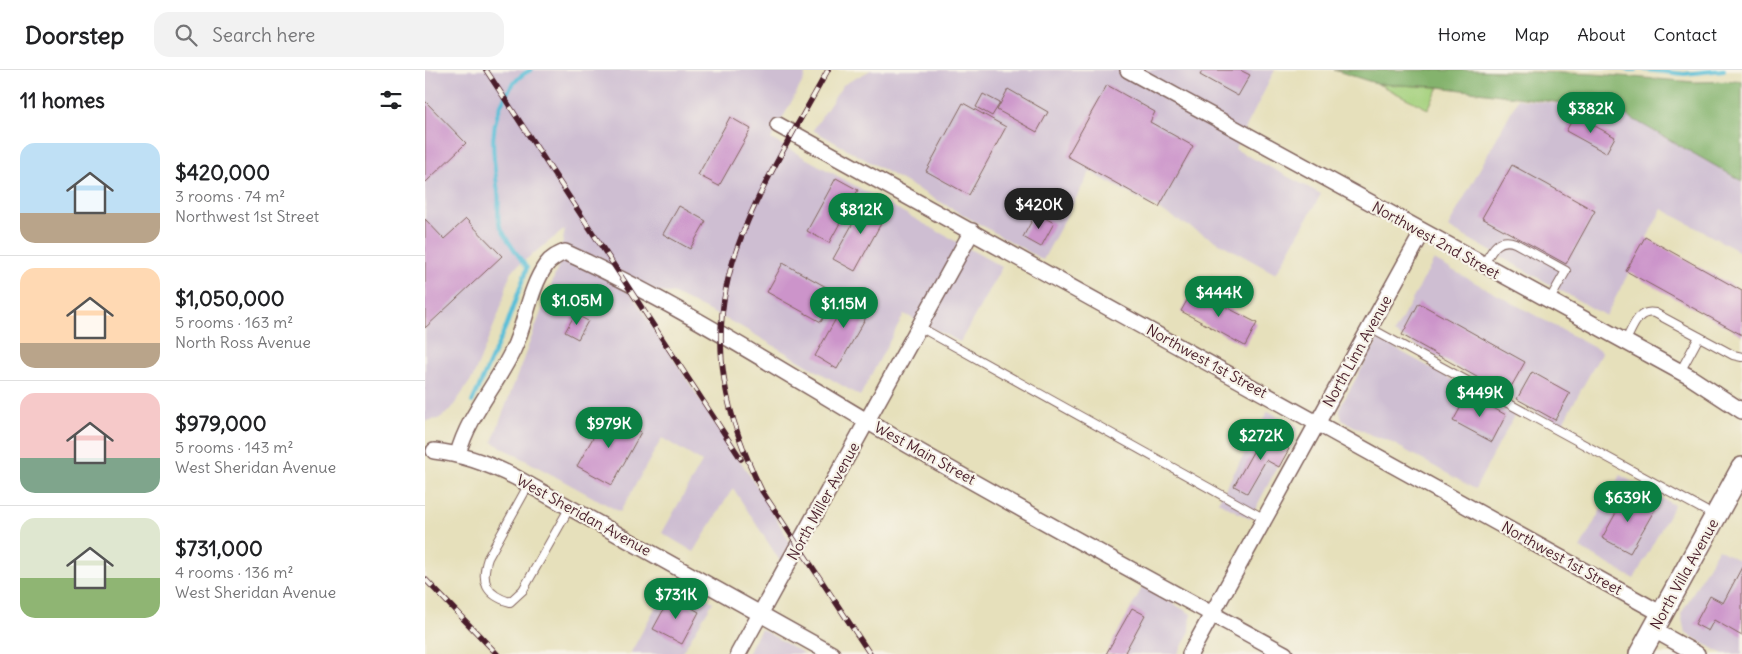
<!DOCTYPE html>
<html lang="en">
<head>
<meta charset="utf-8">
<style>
  :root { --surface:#fff; --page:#f2f2f2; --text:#202124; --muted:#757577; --line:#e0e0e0; --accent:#0b8043 }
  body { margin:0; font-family:Delius,sans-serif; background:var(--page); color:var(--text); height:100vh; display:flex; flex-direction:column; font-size:19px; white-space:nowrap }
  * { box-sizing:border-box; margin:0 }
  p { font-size:16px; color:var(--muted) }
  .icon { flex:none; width:28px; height:28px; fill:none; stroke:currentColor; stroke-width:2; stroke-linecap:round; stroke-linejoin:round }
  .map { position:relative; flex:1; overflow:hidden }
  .side { display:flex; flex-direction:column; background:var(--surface); width:425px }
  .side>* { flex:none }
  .price { position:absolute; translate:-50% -42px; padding:0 11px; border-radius:18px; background:var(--accent); color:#fff; font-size:16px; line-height:32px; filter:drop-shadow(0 1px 2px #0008) }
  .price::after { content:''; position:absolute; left:50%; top:30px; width:15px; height:11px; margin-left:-8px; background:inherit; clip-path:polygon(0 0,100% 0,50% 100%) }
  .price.on { background:#222; color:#fff }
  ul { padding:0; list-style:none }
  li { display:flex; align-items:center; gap:15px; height:125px; padding:0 20px }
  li+li { border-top:1px solid var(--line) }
  li span { display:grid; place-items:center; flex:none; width:140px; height:100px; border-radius:15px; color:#555 }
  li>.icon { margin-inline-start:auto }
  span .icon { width:60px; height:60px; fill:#fffc; stroke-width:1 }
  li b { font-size:21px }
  h2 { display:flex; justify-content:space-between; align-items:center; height:60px; padding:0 20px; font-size:21px }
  header { display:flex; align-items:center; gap:30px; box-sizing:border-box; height:70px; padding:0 25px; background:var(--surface); border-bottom:1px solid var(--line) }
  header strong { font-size:24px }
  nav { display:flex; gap:28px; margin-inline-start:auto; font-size:18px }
  .search { width:350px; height:45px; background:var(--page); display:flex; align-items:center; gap:12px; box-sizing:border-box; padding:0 18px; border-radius:15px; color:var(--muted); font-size:19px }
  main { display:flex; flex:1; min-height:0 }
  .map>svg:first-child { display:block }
  .industrial { fill:#cebed2 }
  .green { fill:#a5d17e; stroke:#787854 }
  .forest { fill:#84b36d; stroke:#67694c }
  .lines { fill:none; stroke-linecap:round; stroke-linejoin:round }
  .stream { stroke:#5abfd8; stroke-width:4 }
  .building { fill:#cc94ca }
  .service-casing { stroke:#81635d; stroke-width:10 }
  .minor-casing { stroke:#81635d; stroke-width:18 }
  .secondary-casing { stroke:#81635d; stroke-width:24 }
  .service { stroke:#fff; stroke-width:8 }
  .minor { stroke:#fff; stroke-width:15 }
  .secondary { stroke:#fff; stroke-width:21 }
  .rail-casing { stroke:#4a1f2b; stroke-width:5.5 }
  .rail { stroke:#f7f3e8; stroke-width:4; stroke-dasharray:11; stroke-linecap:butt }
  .labels { text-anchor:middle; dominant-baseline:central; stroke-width:4.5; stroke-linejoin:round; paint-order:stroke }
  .street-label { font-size:15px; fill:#4a1f2b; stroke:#f7f3e8 }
</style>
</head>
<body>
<header>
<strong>Doorstep</strong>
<div class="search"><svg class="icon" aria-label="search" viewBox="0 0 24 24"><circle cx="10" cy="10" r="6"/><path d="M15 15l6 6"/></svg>Search here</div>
<nav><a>Home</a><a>Map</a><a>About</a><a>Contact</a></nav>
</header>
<main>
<section class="side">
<h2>11 homes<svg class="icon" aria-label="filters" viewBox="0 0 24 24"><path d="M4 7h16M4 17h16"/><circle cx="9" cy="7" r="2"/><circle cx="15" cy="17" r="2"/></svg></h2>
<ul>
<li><span style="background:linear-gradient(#bfe0f5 70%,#b9a48a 0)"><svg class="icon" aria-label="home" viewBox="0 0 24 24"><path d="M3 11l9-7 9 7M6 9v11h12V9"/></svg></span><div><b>$420,000</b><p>3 rooms · 74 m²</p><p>Northwest 1st Street</p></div></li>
<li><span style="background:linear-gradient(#ffd9b3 75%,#b9a48a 0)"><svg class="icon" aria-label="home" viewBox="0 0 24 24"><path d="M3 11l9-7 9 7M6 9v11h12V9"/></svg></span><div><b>$1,050,000</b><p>5 rooms · 163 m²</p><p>North Ross Avenue</p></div></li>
<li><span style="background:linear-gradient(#f6c9c9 65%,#7fa58c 0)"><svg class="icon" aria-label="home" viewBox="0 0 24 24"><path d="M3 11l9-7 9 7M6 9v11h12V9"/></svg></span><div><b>$979,000</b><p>5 rooms · 143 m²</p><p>West Sheridan Avenue</p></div></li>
<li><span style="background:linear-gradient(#dfe7d0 60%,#8fb573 0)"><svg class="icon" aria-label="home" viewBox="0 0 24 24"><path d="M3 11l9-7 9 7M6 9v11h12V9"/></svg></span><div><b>$731,000</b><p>4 rooms · 136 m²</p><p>West Sheridan Avenue</p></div></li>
</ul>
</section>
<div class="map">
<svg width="1317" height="584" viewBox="0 0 1317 584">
  <rect width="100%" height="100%" fill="#f7f3e8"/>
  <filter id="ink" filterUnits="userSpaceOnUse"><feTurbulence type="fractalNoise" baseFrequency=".02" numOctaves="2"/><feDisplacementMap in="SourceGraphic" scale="10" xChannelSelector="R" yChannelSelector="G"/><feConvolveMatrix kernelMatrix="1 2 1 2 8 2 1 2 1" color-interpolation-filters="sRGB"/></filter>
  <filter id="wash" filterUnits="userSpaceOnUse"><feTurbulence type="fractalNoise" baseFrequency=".0096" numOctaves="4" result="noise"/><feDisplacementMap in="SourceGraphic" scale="20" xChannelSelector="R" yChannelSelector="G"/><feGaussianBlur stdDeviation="1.12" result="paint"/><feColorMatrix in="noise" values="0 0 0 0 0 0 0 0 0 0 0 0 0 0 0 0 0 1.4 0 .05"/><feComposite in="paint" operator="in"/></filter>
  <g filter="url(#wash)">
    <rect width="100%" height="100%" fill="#e6e0bb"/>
    <g class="industrial">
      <polygon points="0,0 379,0 380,7 346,69 577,197 535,272 479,244 435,326 315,256 247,223 204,221 335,421 366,474 355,491 308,418 269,482 237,463 277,392 237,368 195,442 67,372 133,197 140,159 86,201 74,243 48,307 25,341 13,349 0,351"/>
      <polygon points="446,0 850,0 810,79 896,124 851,204 665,102 618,190 388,60 418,15"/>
      <polygon points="1093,29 1192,40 1317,111 1317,183 1237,139 1181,246 1023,157"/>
      <polygon points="1009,190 1177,282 1136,356 969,263"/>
      <polygon points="953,269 1090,344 1050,419 962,370 948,366 917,350 914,339"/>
      <polygon points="843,341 873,357 825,449 793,432"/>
      <polygon points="1195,405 1249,435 1209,509 1155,478"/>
      <polygon points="1293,479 1317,492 1317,584 1298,584 1260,563 1256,544"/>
      <polygon points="246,509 288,532 256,584 205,584"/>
      <polygon points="718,516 766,544 765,561 753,584 681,584"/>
      <polygon points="336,559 380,584 322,584"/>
    </g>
    <polygon class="green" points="953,14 1014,17 1003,39"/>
    <polygon class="forest" points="909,0 1045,0 1169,4 1269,12 1317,11 1317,111 1192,40 1014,17 953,14"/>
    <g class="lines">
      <g class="stream">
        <polyline points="1202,0 1211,0"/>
        <polyline points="1220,0 1259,4 1299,0"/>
        <path d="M47 332 82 254 102 198C93 185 82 171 75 156 71 147 75 133 73 122 68 86 62 56 82 23 89 13 94 5 106 0"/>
      </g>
    </g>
    <g id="blocks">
      <g class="building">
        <polygon points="778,0 815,0 825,5 813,26 775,5"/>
        <polygon points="682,15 730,42 725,52 768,76 734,137 642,86"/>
        <polygon points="583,19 623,42 612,62 572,40"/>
        <polygon points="558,24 575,33 567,46 551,37"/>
        <polygon points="0,31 41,73 0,113"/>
        <polygon points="538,33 581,57 544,125 501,101"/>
        <polygon points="1150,45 1190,67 1181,83 1141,61"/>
        <polygon points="305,47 326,59 294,116 273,105"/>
        <polygon points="1087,95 1170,141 1141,194 1057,148"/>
        <polygon points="411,108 433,120 404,173 382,161"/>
        <polygon points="448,127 465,137 430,201 408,189 432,146 436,148"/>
        <polygon points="254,136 281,151 265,179 238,164"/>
        <polygon points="611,143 629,153 616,177 598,167"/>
        <polygon points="0,149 19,169 41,149 77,186 0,258"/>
        <polygon points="1220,167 1317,221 1317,265 1201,201"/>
        <polygon points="358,193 412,223 396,252 342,222"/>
        <polygon points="427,220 449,233 412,299 390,286"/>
        <polygon points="768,220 832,253 820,276 756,241"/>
        <polygon points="994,233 1100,292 1082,324 977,265"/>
        <polygon points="150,244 163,251 153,269 140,262"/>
        <polygon points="1107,302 1145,323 1130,350 1092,329"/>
        <polygon points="1043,324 1081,345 1067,372 1028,351"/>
        <polygon points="182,343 216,362 187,415 152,396"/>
        <polygon points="838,364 864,379 854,397 841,390 822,423 809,416"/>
        <polygon points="1202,423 1230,439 1205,483 1177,468"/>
        <polygon points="1317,497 1317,566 1289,550 1283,561 1270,554 1285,526 1298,533"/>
        <polygon points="246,526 274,542 257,574 228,559"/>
        <polygon points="707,538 720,545 700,582 703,584 681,584"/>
      </g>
    </g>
  </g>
  <g filter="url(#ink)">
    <use href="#blocks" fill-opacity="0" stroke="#81635d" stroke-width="1"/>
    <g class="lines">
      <g class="service-casing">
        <g id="service">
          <path d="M1058 196C1066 182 1072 166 1090 173L1141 201 1124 231"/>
          <polyline points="493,256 840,449"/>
          <polyline points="945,258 1290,446"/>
          <path d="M1200 272C1208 258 1212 239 1230 243L1308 285 1317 287"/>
          <polyline points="1255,302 1274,267"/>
          <path d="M104 414 63 488C55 512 61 525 85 532L98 520 145 437"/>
        </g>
      </g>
      <g class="minor-casing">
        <g id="minor">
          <polyline points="703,0 1265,307 1317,341"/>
          <polyline points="353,55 1237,544"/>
          <path d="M9 381C38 384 64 394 90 407L407 584"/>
          <path d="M33 384C43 346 71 316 88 280 101 253 104 219 121 195 126 188 133 185 140 182 245 230 341 291 440 350 578 431 720 507 860 584"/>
          <polyline points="1229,560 1272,584"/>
          <polyline points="313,584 547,161"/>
          <polyline points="765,584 997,163"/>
        </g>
      </g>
      <g class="secondary-casing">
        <polyline id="secondary" points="1215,584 1317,398"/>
      </g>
      <use href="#service" class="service"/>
      <use href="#minor" class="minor"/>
      <use href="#secondary" class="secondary"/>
      <g class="rail-casing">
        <g id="rail">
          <polyline points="61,0 316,389"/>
          <path d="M403 0C317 156 249 243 337 421L445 584"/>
          <polyline points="0,509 72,584"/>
        </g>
      </g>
      <use href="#rail" class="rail"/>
    </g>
  </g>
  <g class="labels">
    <g class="street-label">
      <text transform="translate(1011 170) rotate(29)">Northwest 2nd Street</text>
      <text transform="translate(932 281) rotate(-61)">North Linn Avenue</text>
      <text transform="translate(782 291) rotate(29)">Northwest 1st Street</text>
      <text transform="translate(500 383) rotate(29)">West Main Street</text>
      <text transform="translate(398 431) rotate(-61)">North Miller Avenue</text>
      <text transform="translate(159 445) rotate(29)">West Sheridan Avenue</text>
      <text transform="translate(1137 488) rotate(29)">Northwest 1st Street</text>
      <text transform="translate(1259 504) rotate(-61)">North Villa Avenue</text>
    </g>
  </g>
</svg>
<b class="price" style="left:1166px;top:64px">$382K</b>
<b class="price on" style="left:614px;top:160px">$420K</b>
<b class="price" style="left:436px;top:165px">$812K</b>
<b class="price" style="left:794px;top:248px">$444K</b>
<b class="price" style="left:152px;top:256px">$1.05M</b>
<b class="price" style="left:419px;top:259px">$1.15M</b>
<b class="price" style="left:1055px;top:348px">$449K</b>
<b class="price" style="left:184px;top:379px">$979K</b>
<b class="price" style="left:836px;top:391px">$272K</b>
<b class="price" style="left:1203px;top:453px">$639K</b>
<b class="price" style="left:251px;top:550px">$731K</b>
</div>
</main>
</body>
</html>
